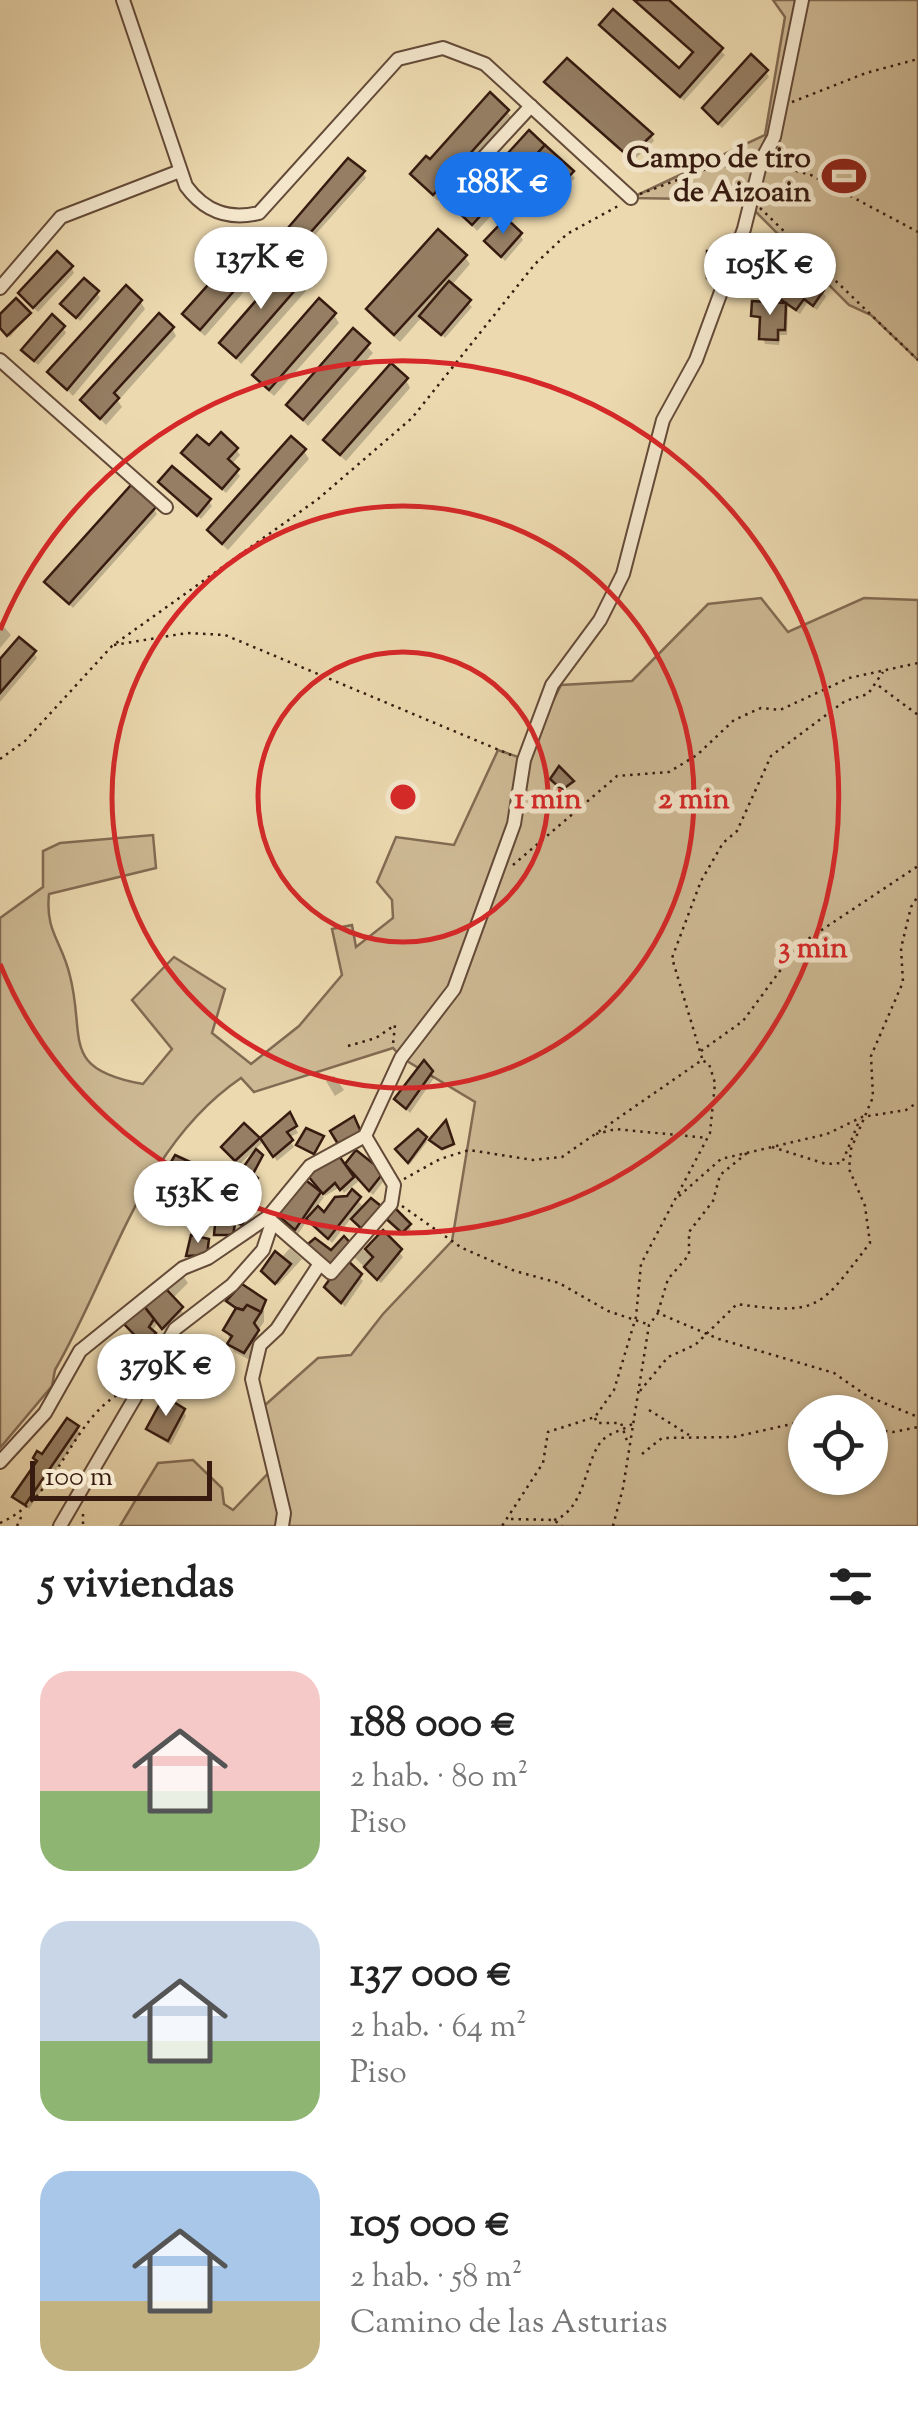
<!DOCTYPE html>
<html lang="es">
<head>
<meta charset="utf-8">
<style>
  :root { --surface:#fff; --page:#f2f2f2; --text:#222; --muted:#767676; --accent:#1a73e8 }
  body { margin:0; font-family:"Sorts Mill Goudy",serif; background:var(--page); color:var(--text); height:100vh; display:flex; flex-direction:column; font-size:38px; white-space:nowrap }
  * { box-sizing:border-box; margin:0 }
  p { font-size:32px; color:var(--muted) }
  .icon { flex:none; width:55px; height:55px; fill:none; stroke:currentColor; stroke-width:2; stroke-linecap:round; stroke-linejoin:round }
  .map { position:relative; height:1526px; overflow:hidden }
  .details { display:flex; flex-direction:column; background:var(--surface); flex:1 }
  .details>* { flex:none }
  .controls { position:absolute; left:788px; top:1395px; display:grid; gap:20px }
  .controls a { display:grid; place-items:center; width:100px; height:100px; border-radius:50%; background:var(--surface); box-shadow:0 2px 8px #0004; font-size:50px }
  .scale { position:absolute; left:30px; bottom:25px; width:182px; box-sizing:border-box; padding-left:10px; border:5px solid #371b10; border-top:0; font-size:28px; line-height:35px; white-space:nowrap; color:#371b10; -webkit-text-stroke:8px #f3e6cb; paint-order:stroke }
  .price { position:absolute; translate:-50% -85px; padding:0 22px; border-radius:35px; background:#fff; color:#222; font-size:32px; line-height:65px; filter:drop-shadow(0 2px 5px #0008) }
  .price::after { content:''; position:absolute; left:50%; top:60px; width:30px; height:22px; margin-left:-15px; background:inherit; clip-path:polygon(0 0,100% 0,50% 100%) }
  .price.current { background:var(--accent); color:#fff }
  ul { padding:0; list-style:none }
  li { display:flex; align-items:center; gap:30px; height:250px; padding:0 40px }
  li span { display:grid; place-items:center; flex:none; width:280px; height:200px; border-radius:30px; color:#555 }
  li>.icon { margin-inline-start:auto }
  span .icon { width:120px; height:120px; fill:#fffc; stroke-width:1 }
  li b { font-size:42px }
  h2 { display:flex; justify-content:space-between; align-items:center; height:120px; padding:0 40px; font-size:42px }
  .map>svg:first-child { display:block }
  .green { fill:#cdb994; stroke:#826a52; stroke-width:2.5; fill-rule:evenodd }
  .shadow { fill:#0003 }
  .building { fill:#957e63; stroke:#371b10; stroke-width:2.5 }
  .lines { fill:none; stroke-linecap:round; stroke-linejoin:round }
  .minor-casing { stroke:#644a38; stroke-width:16 }
  .path { stroke:#371b10; stroke-width:2.5; stroke-dasharray:2.5 5; stroke-linecap:butt }
  .minor { stroke:#f3e6cb; stroke-width:12 }
  .ring { fill:none; stroke:#d62828; stroke-width:5 }
  .labels { text-anchor:middle; dominant-baseline:central; stroke-width:10; stroke-linejoin:round; paint-order:stroke }
  .poi-label { font-size:30px; font-weight:bold; fill:#371b10; stroke:#f3e6cb; text-anchor:end }
  .centre { fill:#d62828; stroke:#f3e6cb; stroke-width:5 }
  .ring-label { font-size:30px; text-anchor:middle; font-weight:bold; fill:#d62828; stroke:#f3e6cb; stroke-width:10; stroke-linejoin:round; paint-order:stroke }
</style>
</head>
<body>
<div class="map">
<svg width="918" height="1526" viewBox="0 0 918 1526">
  <rect width="100%" height="100%" fill="#ecd9af"/>
  <filter id="stains"><feTurbulence type="fractalNoise" baseFrequency=".002" numOctaves="4"/><feColorMatrix values="0 0 0 0 .2 0 0 0 0 .09 0 0 0 0 .02 0 0 0 .5 -.17"/></filter>
  <radialGradient id="worn" r=".72"><stop offset=".6" stop-color="#630" stop-opacity="0"/><stop offset="1" stop-color="#630" stop-opacity=".3"/></radialGradient>
  <g class="green">
    <polygon points="773,0 918,0 918,360 871,315 849,305 755,211 752,200 631,198 765,135 785,17"/>
    <path d="M761 598 788 632 864 598 918 600V1526H120L158 1463 193 1460 222 1488 224 1504 233 1510 277 1464 264 1406 318 1358 351 1355 383 1314 452 1241 475 1102 402 1058 393 1048 254 1092 241 1078C141 1146 113 1270 55 1370L52 1386 0 1448V918L43 887V851L60 843 153 835 156 868 49 894C45 932 62 941 70 976 86 1038 59 1069 143 1084L172 1049 132 1000 174 957 225 989 212 1033 251 1064 299 1026 342 975 332 929 352 925 356 947 393 918 392 900 377 882 396 837 454 845 498 750 524 759 561 685 632 681 708 604ZM805 1412H870V1478H805Z"/>
  </g>
  <g class="shadow">
    <polygon points="634,0 665,0 725,55 684,101 602,26 679,71 694,54"/>
    <polygon points="766,72 769,77 722,128 708,114 705,109"/>
    <polygon points="551,87 651,135 654,141 633,161"/>
    <polygon points="507,111 512,119 438,201 417,182 413,174"/>
    <polygon points="529,134 575,178 554,200 528,176 477,231 459,210"/>
    <polygon points="363,173 366,178 306,245 293,235 290,229"/>
    <polygon points="520,235 523,240 505,261 487,242"/>
    <polygon points="265,255 270,262 205,336 190,323 186,315"/>
    <polygon points="465,257 470,264 451,286 472,307 445,338 422,317 400,342 373,318 369,310"/>
    <polygon points="71,267 74,273 38,312 24,299"/>
    <polygon points="287,270 306,291 241,364 222,343"/>
    <polygon points="822,291 826,297 817,310 807,303 800,314 788,306 787,335 780,335 779,345 765,344 755,304 788,306 774,293"/>
    <polygon points="97,293 100,298 80,321 63,304"/>
    <polygon points="140,301 145,309 73,396 51,373"/>
    <polygon points="29,314 10,337 0,326 0,318"/>
    <polygon points="334,315 339,323 274,396 259,383 255,375"/>
    <polygon points="63,328 66,333 38,365 27,355 24,350"/>
    <polygon points="172,328 176,336 118,401 122,407 106,425 83,401"/>
    <polygon points="354,332 373,353 308,426 289,405"/>
    <polygon points="406,380 410,388 346,461 331,448 326,440"/>
    <polygon points="209,448 236,449 240,455 231,465 240,476 226,493 184,453"/>
    <polygon points="304,451 309,459 228,550 215,538 210,530"/>
    <polygon points="161,482 209,501 212,506 201,519"/>
    <polygon points="154,509 157,514 73,608 51,588 47,582"/>
    <polygon points="0,622 11,635 0,648"/>
    <polygon points="34,653 37,658 0,702 0,663"/>
    <polygon points="430,1072 434,1078 410,1113 397,1099"/>
    <polygon points="334,1076 344,1090 335,1096 326,1081"/>
    <polygon points="289,1116 298,1133 288,1138 294,1147 277,1161 264,1141 239,1165 227,1153 244,1127 259,1141"/>
    <polygon points="425,1139 427,1142 410,1164 400,1153"/>
    <polygon points="356,1153 385,1179 373,1195 359,1181 344,1193 340,1187 325,1196 315,1182 345,1168"/>
    <polygon points="261,1157 253,1178 258,1183 253,1194 236,1182"/>
    <polygon points="176,1159 221,1178 226,1186 215,1208 183,1189 162,1225 145,1212"/>
    <polygon points="303,1182 324,1197 316,1208 324,1216 342,1196 347,1199 352,1193 364,1208 372,1201 386,1213 391,1208 411,1229 404,1234 384,1216 369,1234 352,1217 332,1243 308,1219 298,1234 278,1214"/>
    <polygon points="227,1194 252,1195 255,1210 245,1230 237,1220 234,1237 217,1234 225,1216"/>
    <polygon points="383,1234 403,1257 381,1283 353,1256 347,1264 363,1281 345,1307 327,1287 333,1275 331,1254 352,1248 356,1255 362,1248 365,1252"/>
    <polygon points="290,1248 302,1259 278,1285 266,1275"/>
    <polygon points="183,1276 188,1283 172,1299 184,1314 167,1333 158,1322 151,1333 157,1340 151,1351 127,1325"/>
    <polygon points="264,1302 264,1322 257,1332 262,1340 248,1359 234,1352 226,1330 238,1308"/>
    <polygon points="183,1410 186,1416 171,1445 152,1434 148,1429"/>
    <polygon points="77,1428 80,1434 29,1509 19,1503 15,1497 42,1458"/>
  </g>
  <g class="building">
    <polygon points="634,0 669,0 723,48 680,97 599,25 613,9 679,68 693,52"/>
    <polygon points="751,54 768,70 718,124 702,108"/>
    <polygon points="567,58 653,134 629,157 544,82"/>
    <polygon points="490,92 509,110 433,195 410,174 426,156 430,159"/>
    <polygon points="529,130 545,145 472,225 456,210"/>
    <polygon points="545,145 574,171 550,197 522,170"/>
    <polygon points="348,158 365,171 302,242 287,229"/>
    <polygon points="506,218 522,233 501,257 484,241"/>
    <polygon points="438,229 467,255 394,335 366,309"/>
    <polygon points="250,238 267,253 200,330 182,314"/>
    <polygon points="57,251 73,266 33,308 18,293"/>
    <rect x="707" y="251" width="12" height="27"/>
    <polygon points="286,266 303,281 236,358 219,343"/>
    <polygon points="790,266 824,290 813,306 804,299 796,310 771,293"/>
    <polygon points="84,278 99,291 76,318 60,304"/>
    <polygon points="449,281 471,300 441,335 419,316"/>
    <polygon points="126,285 142,300 67,390 47,372"/>
    <polygon points="16,298 31,313 7,336 0,328 0,314"/>
    <polygon points="319,298 336,313 269,390 252,375"/>
    <polygon points="752,301 786,303 785,330 778,330 778,340 759,339 760,317 751,316"/>
    <polygon points="159,313 174,327 114,393 119,398 100,419 80,400"/>
    <polygon points="52,314 65,326 34,361 21,350"/>
    <polygon points="353,328 370,343 303,420 286,405"/>
    <polygon points="391,363 408,378 340,455 323,440"/>
    <polygon points="221,432 238,448 228,459 239,469 222,489 181,453 197,435 209,445"/>
    <polygon points="291,436 306,449 222,544 207,530"/>
    <polygon points="172,466 211,499 197,516 158,482"/>
    <polygon points="131,485 156,507 69,604 44,582"/>
    <polygon points="19,637 36,651 0,693 0,659"/>
    <polygon points="559,766 574,781 562,790 550,779"/>
    <polygon points="424,1060 433,1071 406,1109 394,1099"/>
    <polygon points="290,1112 297,1126 287,1132 293,1140 273,1157 260,1138"/>
    <polygon points="354,1116 361,1132 338,1144 330,1131"/>
    <polygon points="446,1120 454,1144 442,1149 429,1140"/>
    <polygon points="244,1123 260,1138 235,1161 221,1147"/>
    <polygon points="306,1128 324,1136 314,1154 296,1145"/>
    <polygon points="418,1129 427,1137 408,1163 395,1149"/>
    <polygon points="256,1149 263,1155 253,1174 258,1178 251,1192 233,1182"/>
    <polygon points="356,1150 384,1172 369,1191 345,1164"/>
    <polygon points="337,1153 354,1177 340,1190 335,1183 323,1194 308,1176"/>
    <polygon points="175,1155 223,1177 211,1201 178,1182 157,1219 142,1212"/>
    <polygon points="303,1178 321,1192 295,1230 275,1213"/>
    <polygon points="352,1189 361,1197 328,1239 306,1219 318,1206 324,1212 335,1197 347,1196"/>
    <polygon points="224,1191 251,1192 253,1202 242,1225 236,1223 237,1213 223,1215"/>
    <polygon points="371,1198 386,1210 366,1233 351,1219"/>
    <polygon points="391,1204 411,1224 402,1233 382,1215"/>
    <polygon points="237,1213 233,1235 214,1235 216,1214"/>
    <polygon points="383,1230 402,1249 377,1280 364,1267 373,1257 365,1249"/>
    <polygon points="191,1235 209,1239 207,1255 186,1256"/>
    <polygon points="344,1236 354,1247 331,1273 302,1249 315,1238 331,1250"/>
    <polygon points="275,1251 291,1264 275,1284 261,1271"/>
    <polygon points="345,1258 362,1274 341,1303 324,1287"/>
    <polygon points="242,1284 266,1300 261,1312 247,1305 243,1310 236,1308 226,1301"/>
    <polygon points="166,1289 183,1307 162,1329 143,1305"/>
    <polygon points="143,1305 154,1319 149,1327 156,1333 147,1348 124,1324"/>
    <polygon points="247,1305 261,1312 254,1323 259,1330 244,1353 227,1344 232,1336 223,1330 236,1308 243,1310"/>
    <polygon points="164,1396 185,1409 168,1441 146,1429"/>
    <polygon points="67,1418 79,1426 25,1505 12,1497 37,1461 33,1458 37,1451 42,1454"/>
  </g>
  <g class="lines">
    <g class="minor-casing">
      <g id="minor">
        <path d="M123 0 186 186C205 212 229 220 259 213L398 59 443 48 485 64 631 198"/>
        <polyline points="447,197 531,106"/>
        <polyline points="0,288 61,217 180,171"/>
        <polyline points="0,360 166,507"/>
        <polyline points="269,1219 331,1273 391,1204 394,1185 365,1136"/>
        <polyline points="0,1462 45,1413 80,1351 183,1268 208,1258 268,1217 310,1166 365,1136 401,1058 454,989 514,824 524,760 552,685 600,620 623,574 663,420 696,360 744,229 761,161 774,137 802,0"/>
        <polyline points="60,1526 175,1329 232,1285 263,1250 272,1223"/>
        <polyline points="282,1526 284,1513 252,1379 260,1345 277,1329 319,1265"/>
      </g>
    </g>
    <g class="path">
      <polyline points="792,102 866,73 918,59"/>
      <polyline points="774,165 811,175 918,232"/>
      <polyline points="640,194 709,168 747,165"/>
      <polyline points="760,208 918,360"/>
      <polyline points="114,645 187,633 225,635 511,755"/>
      <polyline points="879,686 918,715"/>
      <polyline points="0,759 25,741 112,646 318,499 412,418 535,264 567,234 620,205"/>
      <polyline points="513,865 617,776 669,772 697,755 734,720 761,708 780,710 849,678 918,663"/>
      <polyline points="348,1046 376,1038 395,1025 393,1044"/>
      <polyline points="701,1051 743,1021 799,945 918,866"/>
      <polyline points="702,1058 672,958 701,881 723,843 737,831 771,756 845,701 868,694 883,672"/>
      <polyline points="596,1134 616,1129 707,1138"/>
      <polyline points="772,1147 826,1164 842,1163 860,1119"/>
      <polyline points="404,1179 440,1159 469,1150 533,1160 562,1157 702,1060 709,1064 715,1083 710,1133 641,1264 636,1317 614,1390 595,1417 548,1432 543,1463 502,1526"/>
      <polyline points="679,1196 721,1159 827,1134 862,1117 906,1110 918,1102"/>
      <polyline points="402,1206 462,1248 515,1271 559,1283 608,1311 647,1324"/>
      <polyline points="658,1312 668,1279 689,1255 689,1232 713,1201 720,1175 747,1153"/>
      <path d="M640 1391 668 1357 695 1345 737 1304C821 1316 820 1307 870 1243L865 1206 849 1169 851 1149 873 1097 871 1056 903 982 901 948 911 907 918 896"/>
      <polyline points="649,1410 689,1435"/>
      <polyline points="595,1418 597,1423 621,1423 628,1444"/>
      <polyline points="870,1429 893,1432 918,1427"/>
      <polyline points="642,1454 662,1438 734,1437 805,1421"/>
      <polyline points="83,1514 83,1526"/>
      <polyline points="511,1519 554,1520 562,1526"/>
      <path d="M554 1520C583 1511 585 1467 598 1446 606 1432 621 1432 632 1424"/>
      <path d="M0 1523C61 1496 69 1421 122 1392"/>
      <polyline points="17,1526 22,1515"/>
      <polyline points="613,1526 623,1488 649,1325 658,1313 719,1339 834,1373 867,1396 918,1417"/>
    </g>
    <use href="#minor" class="minor"/>
  </g>
  <g class="ring">
    <circle cx="403" cy="797" r="145"/>
    <circle cx="403" cy="797" r="291"/>
    <path d="M0 630A436 436 0 1 1 0 964"/>
  </g>
  <defs>
    <g id="stadium-bare" transform="scale(3.45)"><path d="M0-5a6.5 5 0 1 0 0 10a6.5 5 0 1 0 0-10ZM-3.5-1.8h7v3.6h-7Z" fill="#8f2418" stroke="#f3e6cb" stroke-width="2.5" paint-order="stroke"/></g>
  </defs>
  <g fill-rule="evenodd">
    <use href="#stadium-bare" x="844" y="176"/>
  </g>
  <g class="labels">
    <g class="poi-label">
      <text x="811" y="159">Campo de tiro<tspan x="811" dy="34">de Aizoain</tspan></text>
    </g>
  </g>
  <circle cx="403" cy="797" r="15" class="centre"/>
  <g class="ring-label">
    <text x="548" y="808">1 min</text>
    <text x="694" y="808">2 min</text>
    <text x="813" y="957">3 min</text>
  </g>
  <rect width="100%" height="100%" filter="url(#stains)"/>
  <rect width="100%" height="100%" fill="url(#worn)"/>
</svg>
<div class="controls">
<a><svg class="icon" aria-label="locate" viewBox="0 0 24 24"><circle cx="12" cy="12" r="6"/><path d="M12 2v4M12 18v4M2 12h4M18 12h4"/></svg></a>
</div>
<div class="scale">100 m</div>
<b class="price current" style="left:503px;top:237px">188K €</b>
<b class="price" style="left:261px;top:312px">137K €</b>
<b class="price" style="left:770px;top:318px">105K €</b>
<b class="price" style="left:198px;top:1246px">153K €</b>
<b class="price" style="left:166px;top:1419px">379K €</b>
</div>
<section class="details">
<h2>5 viviendas<svg class="icon" aria-label="filters" viewBox="0 0 24 24"><path d="M4 7h16M4 17h16"/><circle cx="9" cy="7" r="2"/><circle cx="15" cy="17" r="2"/></svg></h2>
<ul>
<li><span style="background:linear-gradient(#f6c9c9 60%,#8fb573 0)"><svg class="icon" aria-label="home" viewBox="0 0 24 24"><path d="M3 11l9-7 9 7M6 9v11h12V9"/></svg></span><div><b>188 000 €</b><p>2 hab. · 80 m²</p><p>Piso</p></div></li>
<li><span style="background:linear-gradient(#c9d6e8 60%,#8fb573 0)"><svg class="icon" aria-label="home" viewBox="0 0 24 24"><path d="M3 11l9-7 9 7M6 9v11h12V9"/></svg></span><div><b>137 000 €</b><p>2 hab. · 64 m²</p><p>Piso</p></div></li>
<li><span style="background:linear-gradient(#a9c7e8 65%,#c2b280 0)"><svg class="icon" aria-label="home" viewBox="0 0 24 24"><path d="M3 11l9-7 9 7M6 9v11h12V9"/></svg></span><div><b>105 000 €</b><p>2 hab. · 58 m²</p><p>Camino de las Asturias</p></div></li>
</ul>
</section>
</body>
</html>
